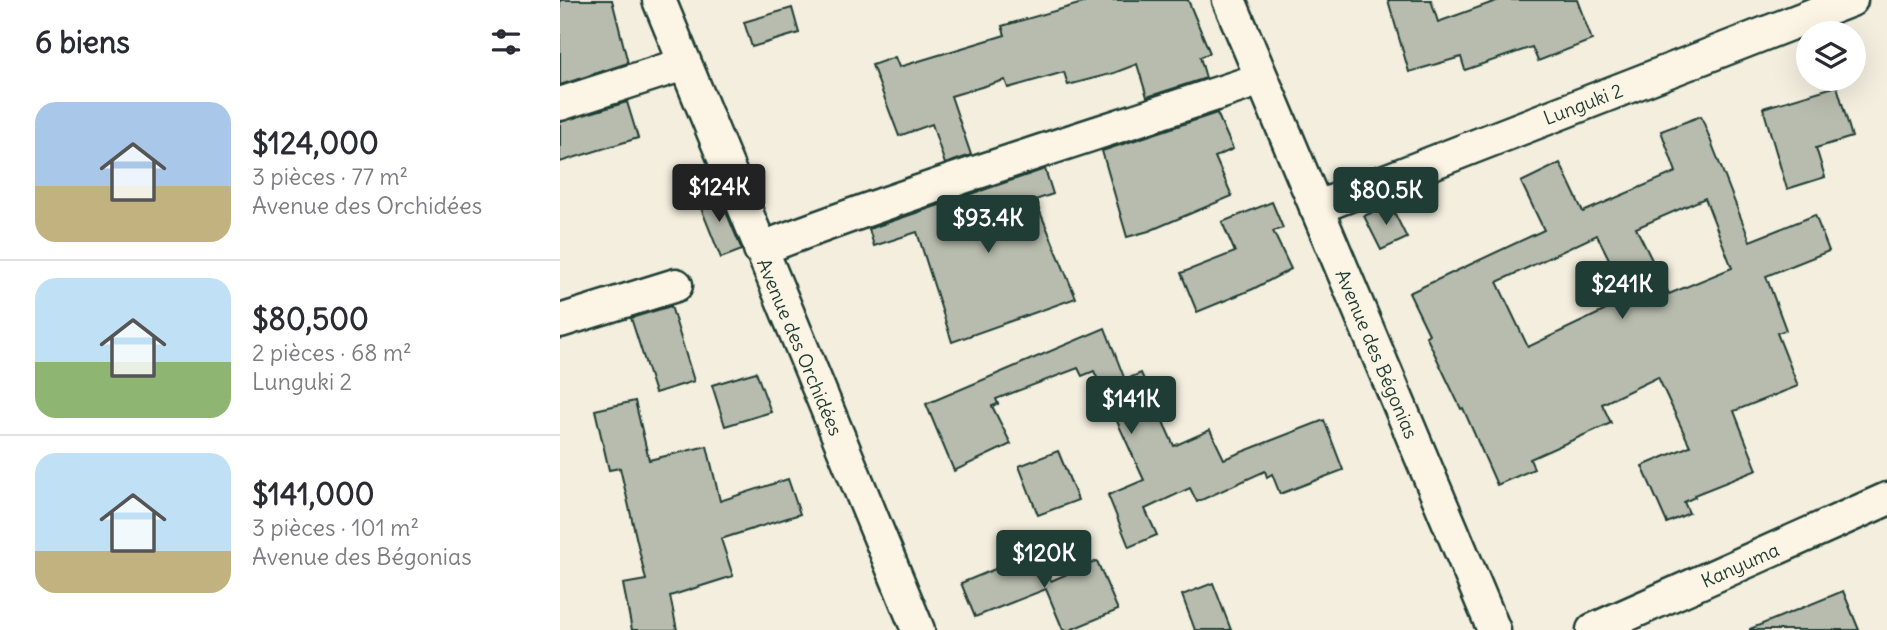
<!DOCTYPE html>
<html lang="fr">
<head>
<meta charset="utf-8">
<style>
  :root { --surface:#fff; --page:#f2f2f3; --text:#2b2b33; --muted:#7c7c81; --line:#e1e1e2; --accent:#1f3d34 }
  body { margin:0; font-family:Delius,sans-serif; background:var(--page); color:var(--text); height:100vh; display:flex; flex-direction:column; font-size:26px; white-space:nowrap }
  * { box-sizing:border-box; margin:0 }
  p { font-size:23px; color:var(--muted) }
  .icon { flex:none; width:38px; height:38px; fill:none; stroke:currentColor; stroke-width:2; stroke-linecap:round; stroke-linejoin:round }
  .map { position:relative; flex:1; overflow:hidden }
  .panel { display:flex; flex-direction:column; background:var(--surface); width:560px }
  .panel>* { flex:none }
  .tools { position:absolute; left:1236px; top:21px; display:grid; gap:14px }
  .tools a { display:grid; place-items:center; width:70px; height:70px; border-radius:50%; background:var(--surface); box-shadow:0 7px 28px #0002; font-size:35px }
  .price { position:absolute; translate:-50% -60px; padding:0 16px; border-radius:7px; background:var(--accent); color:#fff; font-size:23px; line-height:46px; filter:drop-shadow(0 2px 4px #0008) }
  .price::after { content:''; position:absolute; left:50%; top:42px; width:21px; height:16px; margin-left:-10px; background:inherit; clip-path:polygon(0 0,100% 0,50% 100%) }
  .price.active { background:#222; color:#fff }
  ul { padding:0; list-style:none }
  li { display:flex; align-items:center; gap:21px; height:175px; padding:0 35px }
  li+li { border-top:2px solid var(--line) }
  li span { display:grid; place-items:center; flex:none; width:196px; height:140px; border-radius:21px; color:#555 }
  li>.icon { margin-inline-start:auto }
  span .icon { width:84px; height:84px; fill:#fffc; stroke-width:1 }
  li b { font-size:30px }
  h2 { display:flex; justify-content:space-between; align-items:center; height:84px; padding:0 35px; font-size:30px }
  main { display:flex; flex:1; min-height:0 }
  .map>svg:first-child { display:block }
  .building { fill:#b8bcae; stroke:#1f3d34; stroke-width:2; fill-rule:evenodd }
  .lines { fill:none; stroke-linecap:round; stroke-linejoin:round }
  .street-casing { stroke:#1f3d34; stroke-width:37 }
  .street { stroke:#fcf5e5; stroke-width:32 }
  .labels { text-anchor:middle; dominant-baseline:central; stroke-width:5; stroke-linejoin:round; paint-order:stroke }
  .street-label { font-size:19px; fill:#1f3d34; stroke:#fcf5e5 }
</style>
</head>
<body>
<main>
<section class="panel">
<h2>6 biens<svg class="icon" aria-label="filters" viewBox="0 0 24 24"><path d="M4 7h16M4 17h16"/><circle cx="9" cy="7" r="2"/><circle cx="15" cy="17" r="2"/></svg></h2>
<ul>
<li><span style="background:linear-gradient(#a9c7e8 60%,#c2b280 0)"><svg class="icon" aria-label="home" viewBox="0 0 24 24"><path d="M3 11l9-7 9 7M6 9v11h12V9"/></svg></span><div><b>$124,000</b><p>3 pièces · 77 m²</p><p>Avenue des Orchidées</p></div></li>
<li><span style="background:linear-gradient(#bfe0f5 60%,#8fb573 0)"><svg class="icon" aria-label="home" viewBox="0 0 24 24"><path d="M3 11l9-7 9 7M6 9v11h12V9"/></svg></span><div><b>$80,500</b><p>2 pièces · 68 m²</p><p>Lunguki 2</p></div></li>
<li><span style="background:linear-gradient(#bfe0f5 70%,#c2b280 0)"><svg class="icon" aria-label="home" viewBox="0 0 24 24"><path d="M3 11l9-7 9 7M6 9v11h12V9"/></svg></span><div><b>$141,000</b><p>3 pièces · 101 m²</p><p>Avenue des Bégonias</p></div></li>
</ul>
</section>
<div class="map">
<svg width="1327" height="630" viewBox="0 0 1327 630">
  <rect width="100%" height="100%" fill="#f3eede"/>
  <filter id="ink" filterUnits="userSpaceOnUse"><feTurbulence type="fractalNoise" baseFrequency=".0143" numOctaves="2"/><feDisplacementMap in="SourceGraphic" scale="14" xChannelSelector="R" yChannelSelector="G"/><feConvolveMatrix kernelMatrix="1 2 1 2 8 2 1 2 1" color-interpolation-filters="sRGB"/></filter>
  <g filter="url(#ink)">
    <g class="building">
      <polygon points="0,0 52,0 68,63 0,85"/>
      <polygon points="533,0 628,0 650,53 640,57 646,78 587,97 577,64 554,73 508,85 504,72 448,88 445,80 391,96 411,155 385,164 372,124 339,136 312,65 335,57 339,67 445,35 442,26"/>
      <polygon points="828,0 871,0 878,22 939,0 1017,0 1032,40 978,61 972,47 905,70 901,57 849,72"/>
      <polygon points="232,8 239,33 192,47 184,22"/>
      <polygon points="1277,86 1292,137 1256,148 1265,177 1227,189 1203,108"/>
      <polygon points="67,102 78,138 0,162 0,122"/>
      <polygon points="657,113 673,149 655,157 672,196 589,231 567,237 542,151"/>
      <path d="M1141 116 1190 241 1255 215 1269 251 1206 276 1226 330 1217 333 1238 386 1174 411 1197 470 1134 495 1135 497 1124 502 1129 513 1107 523 1082 466 1130 446 1098 377 1042 404 1051 423 970 459 974 469 937 485 903 408 901 409 866 336 869 334 849 293 984 230 961 182 1000 163 1023 212 1116 172 1101 131ZM1145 198 1172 268 1109 294 1076 228ZM1037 235 1069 299 968 347 937 282Z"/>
      <polygon points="485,169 493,194 475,200 516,298 392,342 357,232 314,246 309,229"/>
      <polygon points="157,190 182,250 161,258 137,198"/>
      <polygon points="712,202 723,228 713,231 731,269 693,289 637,312 621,273 675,252 662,222"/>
      <polygon points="830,204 847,238 821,250 804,216"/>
      <polygon points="111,306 134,381 95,393 71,318"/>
      <polygon points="545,328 565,380 581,373 614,446 650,430 664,459 764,420 783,470 720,494 712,474 707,477 705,471 637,502 630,488 585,509 597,535 569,547 548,495 584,480 534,371 522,376 518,368 436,399 438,404 432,406 451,444 394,471 366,404"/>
      <polygon points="196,372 211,412 165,426 152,385"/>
      <polygon points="75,401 89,460 147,446 160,501 228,479 240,514 161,539 173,576 110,596 117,630 72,630 63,584 86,580 60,468 49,470 35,410"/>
      <polygon points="498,451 518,500 478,515 459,466"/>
      <polygon points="479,551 491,581 537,561 558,610 510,630 503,630 486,589 415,617 401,583"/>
      <polygon points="653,583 671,630 635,630 622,595"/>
      <polygon points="1283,591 1299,630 1190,630 1190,629"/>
    </g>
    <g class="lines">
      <g class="street-casing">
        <g id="street">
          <polyline points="99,0 358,630"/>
          <polyline points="669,0 934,630"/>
          <polyline points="0,104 124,64"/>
          <polyline points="756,208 1291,0"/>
          <path d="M200 249C365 186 534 135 701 79"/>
          <polyline points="0,321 116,285"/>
          <polyline points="1033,630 1327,499"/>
        </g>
      </g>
      <use href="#street" class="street"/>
    </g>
  </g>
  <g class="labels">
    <g class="street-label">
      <text transform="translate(1023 104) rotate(-21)">Lunguki 2</text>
      <text transform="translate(240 347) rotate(67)">Avenue des Orchidées</text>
      <text transform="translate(817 354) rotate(67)">Avenue des Bégonias</text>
      <text transform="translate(1180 565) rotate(-24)">Kanyuma</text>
    </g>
  </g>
</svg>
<div class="tools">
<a><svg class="icon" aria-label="layers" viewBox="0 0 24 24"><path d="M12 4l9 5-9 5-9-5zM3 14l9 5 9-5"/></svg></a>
</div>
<b class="price active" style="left:159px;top:224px">$124K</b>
<b class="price" style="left:826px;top:227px">$80.5K</b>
<b class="price" style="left:428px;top:255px">$93.4K</b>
<b class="price" style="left:1062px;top:321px">$241K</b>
<b class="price" style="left:571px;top:436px">$141K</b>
<b class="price" style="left:484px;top:590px">$120K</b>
</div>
</main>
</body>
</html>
